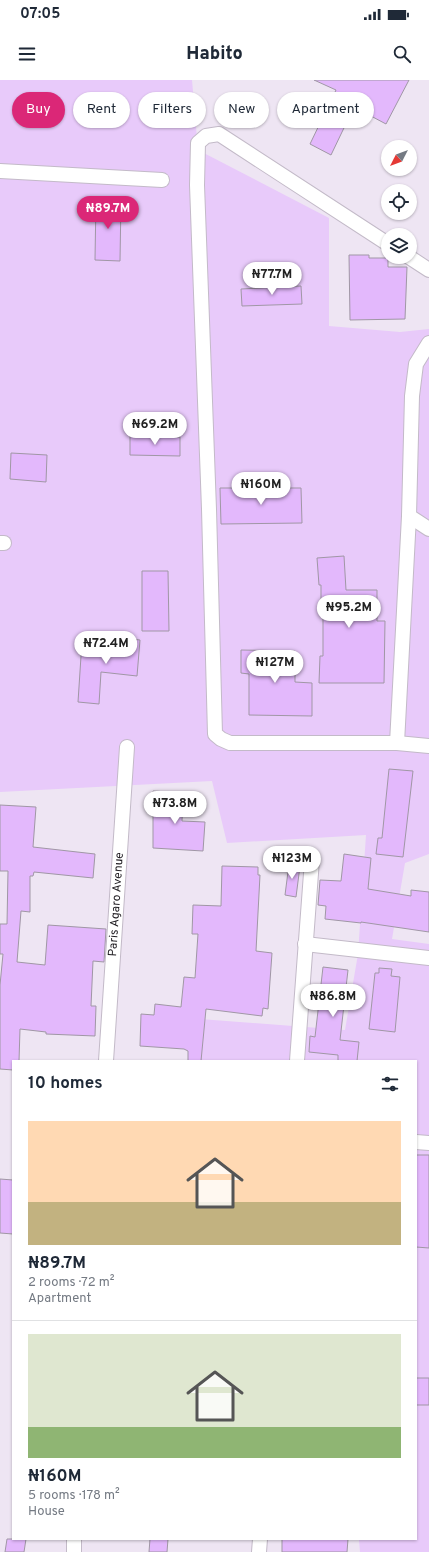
<!DOCTYPE html>
<html lang="en">
<head>
<meta charset="utf-8">
<style>
  :root { --surface:#fff; --page:#f2f2f3; --text:#1f2937; --muted:#747a83; --line:#e0e1e3; --accent:#db2777 }
  body { margin:0; font-family:Overpass,sans-serif; background:var(--page); color:var(--text); height:100vh; display:flex; flex-direction:column; font-size:15px; white-space:nowrap }
  * { box-sizing:border-box; margin:0 }
  p { font-size:13px; color:var(--muted) }
  .icon { flex:none; width:22px; height:22px; fill:none; stroke:currentColor; stroke-width:2; stroke-linecap:round; stroke-linejoin:round }
  .map { position:relative; flex:1; overflow:hidden }
  .sheet { position:absolute; left:12px; top:980px; width:405px; height:480px; display:flex; flex-direction:column; background:var(--surface); border-radius:0px; box-shadow:0 1px 3px #0004 }
  .sheet>* { flex:none }
  .top-card { position:absolute; left:12px; top:12px; width:405px; height:36px; display:flex; gap:8px }
  .needle { width:26px; rotate:228deg }
  .fabs { position:absolute; left:381px; top:60px; display:grid; gap:8px }
  .fabs a { display:grid; place-items:center; width:36px; height:36px; border-radius:50%; background:var(--surface); box-shadow:0 1px 3px #0004; font-size:20px }
  .price { position:absolute; translate:-50% -34px; padding:0 9px; border-radius:14px; background:#fff; color:#222; font-size:13px; line-height:26px; filter:drop-shadow(0 1px 2px #0008) }
  .price::after { content:''; position:absolute; left:50%; top:24px; width:12px; height:9px; margin-left:-6px; background:inherit; clip-path:polygon(0 0,100% 0,50% 100%) }
  .price.active { background:var(--accent); color:#fff }
  ul { padding:0; list-style:none }
  li { display:grid; align-content:center; gap:8px; height:212px; padding:0 16px }
  li+li { border-top:1px solid var(--line) }
  li span { display:grid; place-items:center; height:124px; border-radius:0px; color:#555 }
  li>.icon { margin-inline-start:auto }
  span .icon { width:72px; height:72px; fill:#fffc; stroke-width:1 }
  li b { font-size:17px }
  h2 { display:flex; justify-content:space-between; align-items:center; height:48px; padding:0 16px; font-size:17px }
  .tag { padding:0 14px; border-radius:18px; background:var(--surface); box-shadow:0 1px 3px #0004; font-size:14px; line-height:36px }
  .tag.active { background:var(--accent); color:#fff }
  .status { display:flex; justify-content:space-between; align-items:center; height:28px; padding:0 20px; background:var(--surface); direction:ltr }
  .status svg { height:11px; fill:currentColor }
  header { display:flex; justify-content:space-between; align-items:center; height:52px; padding:0 16px; background:var(--surface); font-size:18px; font-weight:800 }
  .map>svg:first-child { display:block }
  .green { fill:#e8cafa }
  .building { fill:#e3b8fc; stroke:#a097a5 }
  .lines { fill:none; stroke-linecap:round; stroke-linejoin:round }
  .minor-casing { stroke:#c3bac8; stroke-width:16 }
  .minor { stroke:#fff; stroke-width:14 }
  .labels { text-anchor:middle; dominant-baseline:central; stroke-width:3.5; stroke-linejoin:round; paint-order:stroke }
  .street-label { font-size:12px; fill:#1e1b20; stroke:#eee5f3 }
</style>
</head>
<body>
<div class="status"><b>07:05</b><svg viewBox="0 0 49 12"><path d="M0 12V9h3v3zM5 12V6h3v6zM10 12V3h3v9zM15 12V0h3v12zM26 1h20v11H26zM47 4h2v5h-2z"/></svg></div>
<header><svg class="icon" aria-label="menu" viewBox="0 0 24 24"><path d="M4 6h16M4 12h16M4 18h16"/></svg>Habito<svg class="icon" aria-label="search" viewBox="0 0 24 24"><circle cx="10" cy="10" r="6"/><path d="M15 15l6 6"/></svg></header>
<div class="map">
<svg width="429" height="1472" viewBox="0 0 429 1472">
  <rect width="100%" height="100%" fill="#eee5f3"/>
  <polygon class="green" points="0,0 192,0 198,70 329,138 329,246 400,252 429,249 429,774 405,783 392,859 429,864 429,1472 360,1472 359,1460 353,1459 416,1459 416,981 198,981 200,939 345,950 358,874 366,755 227,763 212,701 0,712"/>
  <g class="building">
    <polygon points="314,0 409,0 386,44 354,27 331,75 310,64 336,10"/>
    <polygon points="96,119 121,119 120,181 95,180"/>
    <polygon points="349,175 369,175 369,178 388,178 388,187 407,187 405,239 350,240"/>
    <polygon points="301,206 302,224 242,226 241,209"/>
    <polygon points="130,356 180,357 180,376 130,375"/>
    <polygon points="11,373 47,375 46,402 10,399"/>
    <polygon points="220,408 301,408 302,443 221,444"/>
    <polygon points="344,476 346,510 377,510 377,541 385,541 384,603 319,603 320,576 323,576 323,532 321,531 321,505 319,505 317,478"/>
    <polygon points="142,491 168,491 169,551 142,551"/>
    <polygon points="113,557 140,560 137,596 101,592 99,624 78,622 82,561 113,563"/>
    <polygon points="241,570 295,571 295,602 312,603 312,636 249,635 249,594 241,593"/>
    <polygon points="389,689 413,691 403,777 376,774 378,758 382,758"/>
    <polygon points="153,711 183,713 182,741 205,742 203,771 153,768"/>
    <polygon points="0,725 36,727 33,767 95,774 93,798 34,792 33,796 30,796 30,832 21,831 17,882 45,885 48,845 106,849 104,882 93,881 91,926 96,926 95,956 46,954 46,952 20,949 19,981 13,981 13,990 0,989 0,905 3,874 0,874 0,844 7,844 8,791 0,791"/>
    <polygon points="344,774 371,778 368,809 411,816 411,810 429,812 429,852 361,842 361,843 325,839 326,826 318,825 320,800 341,801"/>
    <polygon points="289,784 300,786 296,817 285,815"/>
    <polygon points="222,786 258,787 258,795 260,795 256,871 272,873 268,929 263,928 262,936 206,929 201,981 188,981 188,971 184,969 140,966 141,934 154,935 155,924 181,927 184,897 195,898 198,854 192,854 193,825 221,826"/>
    <polygon points="323,887 348,890 340,960 359,962 357,981 338,981 338,975 309,972 310,956 315,957"/>
    <polygon points="379,888 392,889 391,896 400,897 395,952 369,949 375,893 379,893"/>
    <polygon points="416,1075 429,1075 429,1168 416,1167"/>
    <polygon points="0,1099 13,1100 13,1154 0,1153"/>
    <rect x="416" y="1298" width="13" height="27"/>
    <polygon points="7,1459 26,1459 24,1472 5,1472"/>
    <polygon points="150,1459 168,1459 167,1472 149,1472"/>
    <polygon points="282,1459 348,1459 347,1472 282,1472"/>
  </g>
  <g class="lines">
    <g class="minor-casing">
      <g id="minor">
        <polyline points="0,91 162,100"/>
        <polyline points="388,164 219,54 206,56 198,63 197,105 209,429 215,654 221,659 230,663 397,663 429,666"/>
        <polyline points="409,177 429,190"/>
        <polyline points="409,436 429,449"/>
        <polyline points="0,463 4,463"/>
        <polyline points="397,663 409,436 412,316 416,284 429,263"/>
        <polyline points="305,864 429,878"/>
        <path id="s1" d="M106 981 127 667"/>
        <polyline points="297,981 312,780"/>
        <polyline points="416,1062 429,1063"/>
        <polyline points="74,1472 74,1459"/>
        <polyline points="259,1472 260,1459"/>
      </g>
    </g>
    <use href="#minor" class="minor"/>
  </g>
  <g class="labels">
    <g class="street-label">
      <text stroke="none"><textPath href="#s1" startOffset="157">Paris Agaro Avenue</textPath></text>
    </g>
  </g>
</svg>
<div class="fabs">
<a><svg class="needle" viewBox="-14 -14 28 28"><path d="M0-13l5 13h-10z" fill="#e53935"/><path d="M0 13l5-13h-10z" fill="#747a83"/></svg></a>
<a><svg class="icon" aria-label="locate" viewBox="0 0 24 24"><circle cx="12" cy="12" r="6"/><path d="M12 2v4M12 18v4M2 12h4M18 12h4"/></svg></a>
<a><svg class="icon" aria-label="layers" viewBox="0 0 24 24"><path d="M12 4l9 5-9 5-9-5zM3 14l9 5 9-5"/></svg></a>
</div>
<b class="price active" style="left:108px;top:150px">₦89.7M</b>
<b class="price" style="left:272px;top:216px">₦77.7M</b>
<b class="price" style="left:155px;top:366px">₦69.2M</b>
<b class="price" style="left:261px;top:426px">₦160M</b>
<b class="price" style="left:349px;top:549px">₦95.2M</b>
<b class="price" style="left:106px;top:585px">₦72.4M</b>
<b class="price" style="left:275px;top:604px">₦127M</b>
<b class="price" style="left:175px;top:745px">₦73.8M</b>
<b class="price" style="left:292px;top:800px">₦123M</b>
<b class="price" style="left:333px;top:938px">₦86.8M</b>
<div class="top-card">
<a class="tag active">Buy</a>
<a class="tag">Rent</a>
<a class="tag">Filters</a>
<a class="tag">New</a>
<a class="tag">Apartment</a>
</div>
<section class="sheet">
<h2>10 homes<svg class="icon" aria-label="filters" viewBox="0 0 24 24"><path d="M4 7h16M4 17h16"/><circle cx="9" cy="7" r="2"/><circle cx="15" cy="17" r="2"/></svg></h2>
<ul>
<li><span style="background:linear-gradient(#ffd9b3 65%,#c2b280 0)"><svg class="icon" aria-label="home" viewBox="0 0 24 24"><path d="M3 11l9-7 9 7M6 9v11h12V9"/></svg></span><div><b>₦89.7M</b><p>2 rooms · 72 m²</p><p>Apartment</p></div></li>
<li><span style="background:linear-gradient(#dfe7d0 75%,#8fb573 0)"><svg class="icon" aria-label="home" viewBox="0 0 24 24"><path d="M3 11l9-7 9 7M6 9v11h12V9"/></svg></span><div><b>₦160M</b><p>5 rooms · 178 m²</p><p>House</p></div></li>
</ul>
</section>
</div>
</body>
</html>
